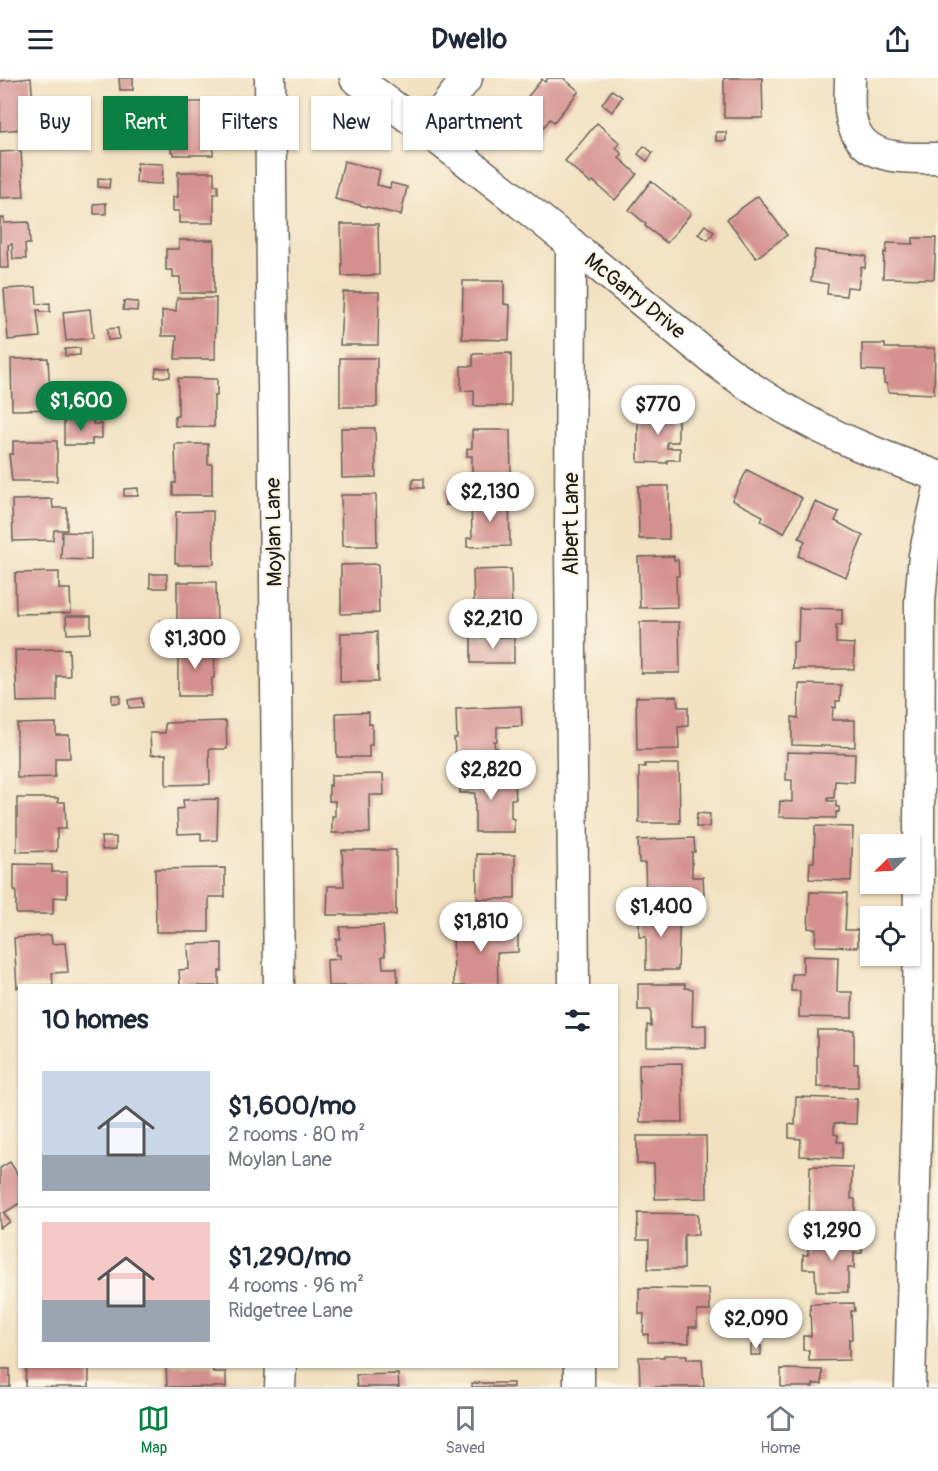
<!DOCTYPE html>
<html lang="en">
<head>
<meta charset="utf-8">
<style>
  :root { --surface:#fff; --page:#f6f6f7; --text:#1f2937; --muted:#747a83; --line:#e0e1e3; --accent:#0b8043 }
  body { margin:0; font-family:Pangolin,sans-serif; background:var(--page); color:var(--text); height:100vh; display:flex; flex-direction:column; font-size:22px; white-space:nowrap }
  * { box-sizing:border-box; margin:0 }
  p { font-size:20px; color:var(--muted) }
  .icon { flex:none; width:33px; height:33px; fill:none; stroke:currentColor; stroke-width:2; stroke-linecap:round; stroke-linejoin:round }
  .map { position:relative; flex:1; overflow:hidden }
  .drawer { position:absolute; left:18px; top:906px; width:600px; height:384px; display:flex; flex-direction:column; background:var(--surface); border-radius:0px; box-shadow:0 2px 4px #0004 }
  .drawer>* { flex:none }
  .top-card { position:absolute; left:18px; top:18px; width:600px; height:54px; display:flex; gap:12px }
  .needle { width:39px; rotate:246deg }
  .tools { position:absolute; left:860px; top:756px; display:grid; gap:12px }
  .tools a { display:grid; place-items:center; width:60px; height:60px; border-radius:0px; background:var(--surface); box-shadow:0 2px 4px #0004; font-size:30px }
  .price { position:absolute; translate:-50% -51px; padding:0 14px; border-radius:21px; background:#fff; color:#222; font-size:20px; line-height:39px; filter:drop-shadow(0 2px 3px #0008) }
  .price::after { content:''; position:absolute; left:50%; top:36px; width:18px; height:14px; margin-left:-9px; background:inherit; clip-path:polygon(0 0,100% 0,50% 100%) }
  .price.on { background:var(--accent); color:#fff }
  ul { padding:0; list-style:none }
  li { display:flex; align-items:center; gap:18px; height:150px; padding:0 24px }
  li+li { border-top:2px solid var(--line) }
  li span { display:grid; place-items:center; flex:none; width:168px; height:120px; border-radius:0px; color:#555 }
  li>.icon { margin-inline-start:auto }
  span .icon { width:72px; height:72px; fill:#fffc; stroke-width:1 }
  li b { font-size:26px }
  h2 { display:flex; justify-content:space-between; align-items:center; height:72px; padding:0 24px; font-size:26px }
  .tag { padding:0 21px; border-radius:0px; background:var(--surface); box-shadow:0 2px 4px #0004; font-size:21px; line-height:54px }
  .tag.on { background:var(--accent); color:#fff }
  header { display:flex; justify-content:space-between; align-items:center; height:78px; padding:0 24px; background:var(--surface); font-size:27px; font-weight:800 }
  .tabs { display:flex; justify-content:space-around; align-items:center; height:84px; border-top:2px solid var(--line); background:var(--surface); font-size:16px; color:var(--muted) }
  .tabs a { display:grid; justify-items:center; gap:3px }
  .tabs .on { color:var(--accent) }
  .map>svg:first-child { display:block }
  .building { fill:#d4908e }
  .lines { fill:none; stroke-linecap:round; stroke-linejoin:round }
  .street-casing { stroke:#676156; stroke-width:33 }
  .street { stroke:#fff; stroke-width:30 }
  .labels { text-anchor:middle; dominant-baseline:central; stroke-width:4.5; stroke-linejoin:round; paint-order:stroke }
  .street-label { font-size:21px; fill:#1c1c1c; stroke:#fcf5e5 }
</style>
</head>
<body>
<header><svg class="icon" aria-label="menu" viewBox="0 0 24 24"><path d="M4 6h16M4 12h16M4 18h16"/></svg>Dwello<svg class="icon" aria-label="share" viewBox="0 0 24 24"><path d="M12 15V3M7 8l5-5 5 5M5 13v7h14v-7"/></svg></header>
<div class="map">
<svg width="938" height="1309" viewBox="0 0 938 1309">
  <rect width="100%" height="100%" fill="#fcf5e5"/>
  <filter id="ink" filterUnits="userSpaceOnUse"><feTurbulence type="fractalNoise" baseFrequency=".0167" numOctaves="2"/><feDisplacementMap in="SourceGraphic" scale="12" xChannelSelector="R" yChannelSelector="G"/><feConvolveMatrix kernelMatrix="1 2 1 2 8 2 1 2 1" color-interpolation-filters="sRGB"/></filter>
  <filter id="wash" filterUnits="userSpaceOnUse"><feTurbulence type="fractalNoise" baseFrequency=".008" numOctaves="4" result="noise"/><feDisplacementMap in="SourceGraphic" scale="24" xChannelSelector="R" yChannelSelector="G"/><feGaussianBlur stdDeviation="1.35" result="paint"/><feColorMatrix in="noise" values="0 0 0 0 0 0 0 0 0 0 0 0 0 0 0 0 0 1.4 0 .05"/><feComposite in="paint" operator="in"/></filter>
  <g filter="url(#wash)">
    <rect width="100%" height="100%" fill="#f1e1c1"/>
    <g id="blocks">
      <g class="building">
        <polygon points="31,0 35,50 0,53 0,3"/>
        <polygon points="119,0 133,0 133,12 120,12"/>
        <polygon points="548,0 563,0 579,13 554,44 550,41 533,63 508,43 542,1 545,4"/>
        <polygon points="724,0 762,0 763,40 724,40"/>
        <polygon points="612,12 622,19 612,34 602,26"/>
        <polygon points="174,24 213,24 213,77 174,77 174,74 171,74 171,65 174,66"/>
        <polygon points="597,45 620,65 616,70 622,76 619,80 637,96 615,122 593,103 590,105 565,83"/>
        <rect x="716" y="54" width="10" height="9"/>
        <polygon points="644,68 653,75 647,83 638,76"/>
        <polygon points="21,73 24,119 0,120 0,74"/>
        <polygon points="344,83 380,92 377,107 390,110 391,105 407,109 401,137 335,121"/>
        <polygon points="137,85 163,86 162,106 136,105"/>
        <polygon points="178,94 214,94 214,107 218,107 218,116 214,116 214,145 179,145 179,133 173,133 173,119 178,119"/>
        <polygon points="98,100 110,101 109,110 98,109"/>
        <polygon points="651,103 691,135 667,165 645,148 646,146 629,132"/>
        <polygon points="758,118 787,157 756,180 727,141"/>
        <polygon points="106,125 106,136 94,136 94,126"/>
        <polygon points="0,140 4,140 4,145 29,144 30,166 25,166 26,181 13,181 12,166 8,167 9,190 0,190"/>
        <polygon points="341,146 378,146 379,197 342,198"/>
        <polygon points="705,147 714,154 708,162 698,156"/>
        <polygon points="913,160 936,160 934,201 883,200 884,174 886,175 887,165 913,166"/>
        <polygon points="179,162 214,162 214,215 180,215 180,199 173,199 173,192 166,192 166,171 179,171"/>
        <polygon points="815,172 866,178 865,190 861,189 858,210 847,209 846,218 827,216 828,206 811,203"/>
        <polygon points="463,203 504,203 504,226 510,227 509,262 462,261"/>
        <polygon points="36,209 37,226 50,225 50,234 41,234 40,232 37,232 40,259 8,262 4,211"/>
        <polygon points="343,214 379,214 378,267 340,267"/>
        <polygon points="177,220 216,220 215,281 175,281 177,258 162,258 162,233 176,233"/>
        <polygon points="124,223 138,224 137,233 123,232"/>
        <polygon points="90,231 93,260 66,263 63,234"/>
        <polygon points="118,250 119,261 108,262 107,251"/>
        <polygon points="862,266 885,266 885,270 935,270 934,316 888,314 887,306 884,305 884,293 862,292"/>
        <polygon points="80,270 80,277 65,278 65,271"/>
        <polygon points="511,275 511,328 474,328 474,312 461,313 461,288 473,288 473,276"/>
        <polygon points="48,280 50,318 61,318 61,331 12,332 11,281"/>
        <rect x="340" y="280" width="37" height="49"/>
        <polygon points="156,290 170,290 170,299 155,299"/>
        <polygon points="178,300 217,301 217,318 214,318 214,349 175,348 175,338 178,338"/>
        <polygon points="649,331 678,334 678,364 667,364 667,370 680,370 680,382 667,382 667,385 638,384 638,333 649,333"/>
        <polygon points="64,342 93,342 93,346 102,346 102,360 92,361 92,367 64,367"/>
        <polygon points="341,350 375,350 376,399 342,400"/>
        <polygon points="472,352 510,352 511,400 472,401 472,378 467,378 467,371 472,370"/>
        <polygon points="13,363 57,363 57,403 12,403 9,376 13,376"/>
        <polygon points="175,366 208,366 208,386 212,386 212,417 173,417 173,405 176,405"/>
        <polygon points="747,392 802,420 784,455 761,443 763,438 732,422"/>
        <polygon points="413,401 423,401 423,410 412,410"/>
        <polygon points="638,408 669,408 669,461 639,461"/>
        <polygon points="138,410 138,418 124,418 124,411"/>
        <rect x="445" y="412" width="14" height="15"/>
        <polygon points="341,417 376,417 377,468 342,468"/>
        <polygon points="471,420 509,420 510,468 467,469 467,460 472,460"/>
        <polygon points="52,421 53,430 67,430 67,452 54,452 53,462 13,463 12,422"/>
        <polygon points="815,424 839,434 835,443 863,458 846,499 798,478 805,463 799,460"/>
        <polygon points="213,433 214,486 178,487 178,485 175,485 176,434"/>
        <polygon points="62,454 91,455 91,482 61,481"/>
        <polygon points="674,478 674,482 678,482 679,498 676,498 677,529 640,530 638,479"/>
        <polygon points="378,486 379,535 341,536 341,487"/>
        <polygon points="511,491 512,537 468,538 468,528 474,529 473,492"/>
        <polygon points="59,494 59,511 70,511 71,535 16,536 15,495"/>
        <rect x="150" y="496" width="17" height="14"/>
        <polygon points="177,504 216,504 217,551 177,552"/>
        <polygon points="799,530 842,531 842,547 836,547 836,565 854,566 854,591 793,591 793,564 798,563"/>
        <polygon points="66,538 91,538 91,555 67,556"/>
        <rect x="159" y="543" width="7" height="11"/>
        <polygon points="640,544 679,544 680,595 641,595"/>
        <polygon points="377,554 378,604 340,604 341,555"/>
        <rect x="471" y="559" width="43" height="26"/>
        <polygon points="175,568 215,569 214,600 212,600 211,618 178,618 178,578 175,578"/>
        <polygon points="69,571 70,598 57,598 57,623 17,624 15,572"/>
        <polygon points="799,606 841,607 840,623 836,623 836,630 833,629 832,642 855,642 855,669 792,667 792,639 798,640"/>
        <rect x="112" y="617" width="8" height="8"/>
        <polygon points="677,618 678,629 688,629 688,648 678,649 679,671 637,672 636,619"/>
        <polygon points="142,620 143,629 129,630 128,622"/>
        <polygon points="521,628 522,648 497,649 497,663 494,663 495,670 498,670 499,683 456,686 454,660 457,660 456,631"/>
        <polygon points="369,634 369,646 372,646 372,667 369,667 369,679 337,679 336,635"/>
        <polygon points="226,643 227,671 209,671 210,706 166,707 166,676 151,677 150,655 165,655 165,645"/>
        <polygon points="56,645 56,657 69,657 70,680 55,680 55,699 17,700 17,646"/>
        <polygon points="787,674 855,676 854,704 835,703 834,720 828,720 828,723 836,723 836,729 839,729 839,734 836,734 836,740 779,739 780,723 792,724 792,702 786,702"/>
        <polygon points="645,686 679,686 680,745 639,745 639,689 645,689"/>
        <polygon points="383,696 384,717 369,717 370,755 332,755 332,738 335,738 335,723 329,723 329,707 331,708 331,697"/>
        <polygon points="460,697 514,697 516,721 511,721 511,740 514,741 514,754 475,754 475,715 460,715"/>
        <polygon points="17,720 58,720 58,724 65,724 66,751 57,751 57,773 17,774"/>
        <polygon points="218,721 217,762 201,763 201,755 178,756 177,731 184,730 183,722"/>
        <polygon points="697,735 710,736 709,749 696,749"/>
        <polygon points="815,748 853,749 851,803 809,801 810,784 814,784"/>
        <polygon points="101,759 116,759 116,771 102,772"/>
        <polygon points="694,760 695,774 692,774 692,799 703,799 704,817 646,820 645,785 639,785 638,762"/>
        <polygon points="342,772 396,772 396,837 327,837 328,808 344,808"/>
        <polygon points="477,776 515,777 515,821 477,821"/>
        <polygon points="14,786 52,787 52,794 67,794 67,820 53,819 53,836 16,836 16,813 14,813"/>
        <polygon points="225,790 225,819 209,819 209,854 156,854 155,791"/>
        <polygon points="810,814 847,815 845,852 858,852 858,869 815,868 816,851 808,850"/>
        <polygon points="647,830 680,830 678,892 646,892 646,859 639,859 639,835 647,835"/>
        <polygon points="518,847 518,874 497,875 498,908 454,908 453,848"/>
        <polygon points="383,848 385,878 382,878 383,890 397,890 398,908 328,908 327,882 340,881 340,877 336,877 336,861 340,861 340,849"/>
        <polygon points="51,857 52,866 65,865 68,894 52,895 53,907 20,908 17,910 14,860"/>
        <polygon points="222,865 222,893 219,893 219,908 180,908 179,892 189,891 188,866"/>
        <polygon points="803,878 838,879 837,914 852,914 852,940 799,939 800,913 791,913 792,896 803,896"/>
        <polygon points="638,906 685,906 685,910 693,911 692,948 706,947 706,970 647,969 647,947 651,948 651,932 638,932"/>
        <polygon points="817,952 854,952 854,986 858,986 858,1009 817,1009"/>
        <polygon points="682,985 683,1044 640,1044 639,986"/>
        <polygon points="796,1019 857,1021 856,1046 834,1045 834,1056 838,1057 837,1064 843,1064 842,1080 800,1078 801,1061 789,1060 789,1046 795,1047"/>
        <polygon points="637,1058 706,1058 707,1120 655,1121 654,1086 637,1086"/>
        <polygon points="10,1084 20,1100 20,1125 4,1135 10,1144 0,1150 0,1090"/>
        <polygon points="810,1088 852,1089 851,1121 855,1121 855,1144 809,1143"/>
        <polygon points="638,1135 698,1136 698,1157 684,1157 684,1191 648,1191 649,1162 637,1162"/>
        <polygon points="808,1160 860,1160 860,1162 862,1162 862,1175 854,1175 854,1190 848,1190 848,1214 816,1214 815,1191 803,1191 803,1177 808,1177"/>
        <polygon points="639,1210 709,1211 710,1233 697,1233 697,1249 689,1249 689,1265 648,1264 648,1256 643,1257 644,1236 639,1236"/>
        <polygon points="854,1225 855,1233 851,1233 852,1261 849,1261 849,1282 809,1283 809,1272 803,1272 803,1258 811,1258 810,1226"/>
        <polygon points="751,1267 761,1268 761,1277 751,1277"/>
        <polygon points="664,1277 687,1277 687,1281 702,1281 704,1309 640,1309 639,1279 664,1279"/>
        <polygon points="26,1288 89,1288 89,1309 25,1309"/>
        <polygon points="166,1288 213,1288 213,1294 226,1294 226,1309 167,1309"/>
        <rect x="0" y="1291" width="10" height="18"/>
        <polygon points="781,1291 822,1292 822,1306 813,1306 813,1309 781,1309"/>
        <polygon points="398,1296 399,1309 357,1309 356,1297"/>
        <rect x="472" y="1305" width="41" height="4"/>
      </g>
    </g>
  </g>
  <g filter="url(#ink)">
    <use href="#blocks" fill-opacity="0" stroke="#676156" stroke-width="1.5"/>
    <g class="lines">
      <g class="street-casing">
        <g id="street">
          <polyline points="270,0 279,908"/>
          <path d="M355 0C441 62 525 128 607 195 665 241 720 293 784 330 832 359 885 379 938 398"/>
          <path d="M850 0C850 11 849 22 850 33 856 83 898 80 938 80"/>
          <polyline points="427,52 467,0"/>
          <polyline points="571,165 570,468 574,908"/>
          <polyline points="579,1288 579,1309"/>
          <polyline points="280,1309 281,1288"/>
          <polyline points="910,1309 918,982 920,524 924,477 938,415"/>
        </g>
      </g>
      <use href="#street" class="street"/>
    </g>
  </g>
  <g class="labels">
    <g class="street-label">
      <text transform="translate(635 218) rotate(39)">McGarry Drive</text>
      <text transform="translate(571 446) rotate(-90)">Albert Lane</text>
      <text transform="translate(274 454) rotate(-91)">Moylan Lane</text>
    </g>
  </g>
</svg>
<div class="tools">
<a><svg class="needle" viewBox="-14 -14 28 28"><path d="M0-13l5 13h-10z" fill="#e53935"/><path d="M0 13l5-13h-10z" fill="#747a83"/></svg></a>
<a><svg class="icon" aria-label="locate" viewBox="0 0 24 24"><circle cx="12" cy="12" r="6"/><path d="M12 2v4M12 18v4M2 12h4M18 12h4"/></svg></a>
</div>
<b class="price on" style="left:81px;top:354px">$1,600</b>
<b class="price" style="left:658px;top:358px">$770</b>
<b class="price" style="left:490px;top:445px">$2,130</b>
<b class="price" style="left:493px;top:572px">$2,210</b>
<b class="price" style="left:195px;top:592px">$1,300</b>
<b class="price" style="left:491px;top:723px">$2,820</b>
<b class="price" style="left:661px;top:860px">$1,400</b>
<b class="price" style="left:481px;top:875px">$1,810</b>
<b class="price" style="left:832px;top:1184px">$1,290</b>
<b class="price" style="left:756px;top:1272px">$2,090</b>
<div class="top-card">
<a class="tag">Buy</a>
<a class="tag on">Rent</a>
<a class="tag">Filters</a>
<a class="tag">New</a>
<a class="tag">Apartment</a>
</div>
<section class="drawer">
<h2>10 homes<svg class="icon" aria-label="filters" viewBox="0 0 24 24"><path d="M4 7h16M4 17h16"/><circle cx="9" cy="7" r="2"/><circle cx="15" cy="17" r="2"/></svg></h2>
<ul>
<li><span style="background:linear-gradient(#c9d6e8 70%,#9aa5b1 0)"><svg class="icon" aria-label="home" viewBox="0 0 24 24"><path d="M3 11l9-7 9 7M6 9v11h12V9"/></svg></span><div><b>$1,600/mo</b><p>2 rooms · 80 m²</p><p>Moylan Lane</p></div></li>
<li><span style="background:linear-gradient(#f6c9c9 65%,#9aa5b1 0)"><svg class="icon" aria-label="home" viewBox="0 0 24 24"><path d="M3 11l9-7 9 7M6 9v11h12V9"/></svg></span><div><b>$1,290/mo</b><p>4 rooms · 96 m²</p><p>Ridgetree Lane</p></div></li>
</ul>
</section>
</div>
<nav class="tabs">
<a class="on"><svg class="icon" aria-label="map" viewBox="0 0 24 24"><path d="M3 6l6-2 6 2 6-2v14l-6 2-6-2-6 2zM9 4v14M15 6v14"/></svg>Map</a>
<a><svg class="icon" aria-label="saved" viewBox="0 0 24 24"><path d="M7 4h10v16l-5-4-5 4z"/></svg>Saved</a>
<a><svg class="icon" aria-label="home" viewBox="0 0 24 24"><path d="M3 11l9-7 9 7M6 9v11h12V9"/></svg>Home</a>
</nav>
</body>
</html>
